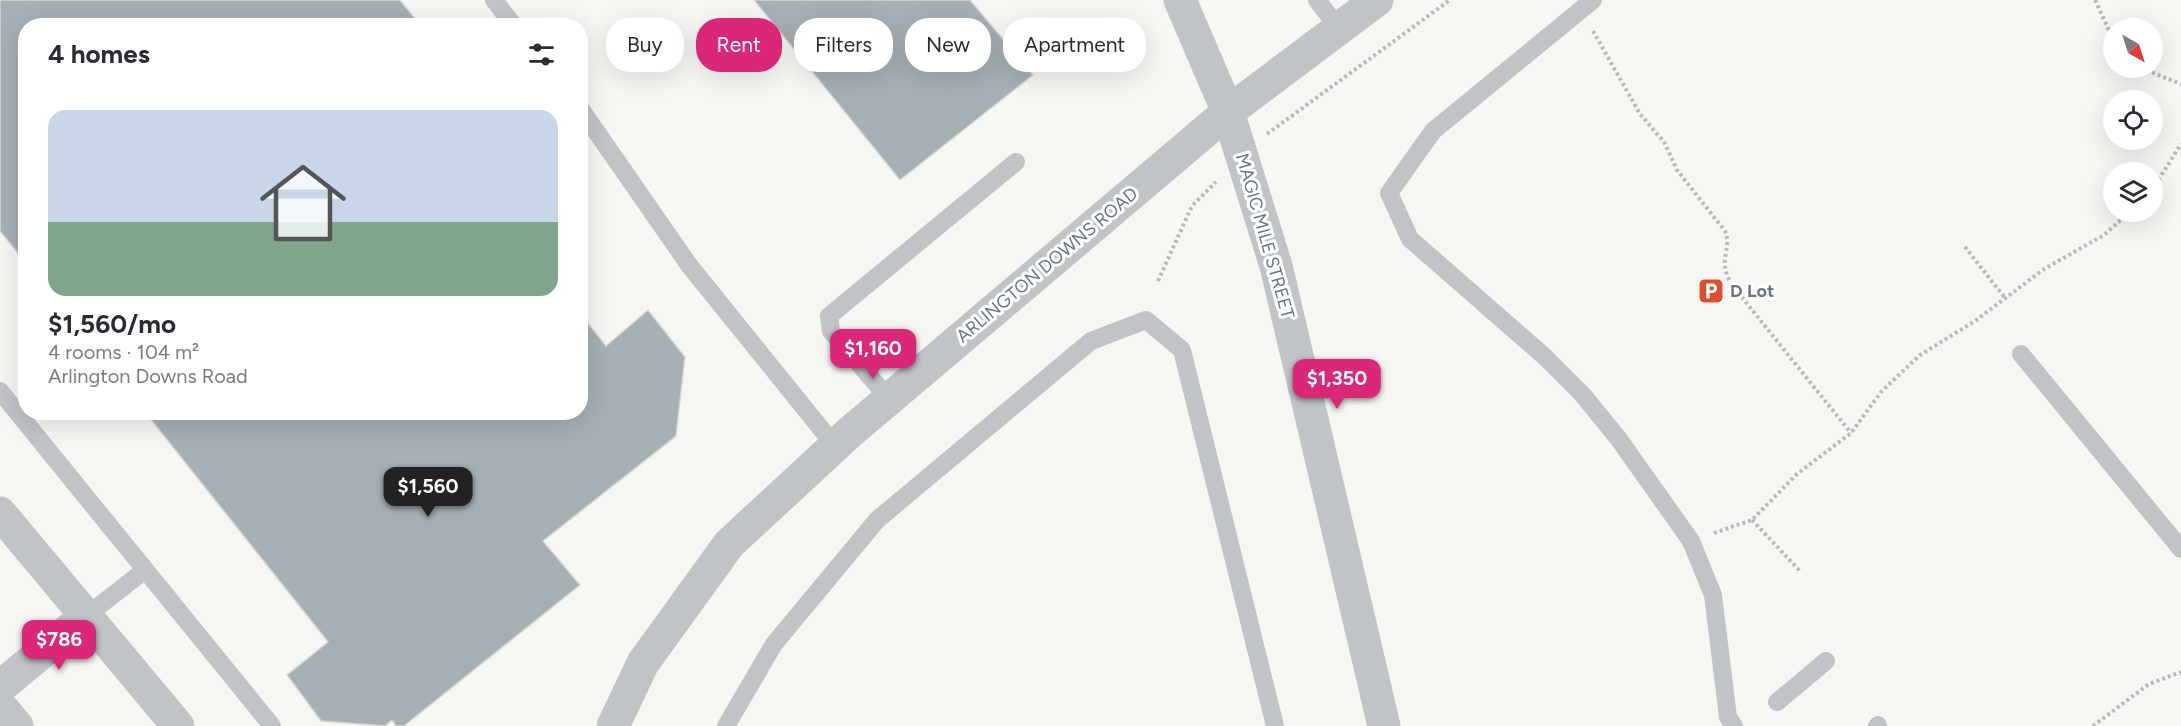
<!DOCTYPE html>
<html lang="en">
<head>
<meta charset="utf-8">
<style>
  :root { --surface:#fff; --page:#f7f7f7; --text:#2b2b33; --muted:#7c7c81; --line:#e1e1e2; --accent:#db2777 }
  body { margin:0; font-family:Figtree,sans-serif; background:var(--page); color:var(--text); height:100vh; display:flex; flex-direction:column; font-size:22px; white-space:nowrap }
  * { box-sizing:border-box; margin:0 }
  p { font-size:20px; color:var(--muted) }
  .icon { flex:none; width:33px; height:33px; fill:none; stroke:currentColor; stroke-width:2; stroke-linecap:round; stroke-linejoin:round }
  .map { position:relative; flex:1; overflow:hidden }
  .drawer { position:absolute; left:18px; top:18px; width:570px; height:402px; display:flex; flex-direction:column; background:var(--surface); border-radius:24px; box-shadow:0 6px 24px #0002 }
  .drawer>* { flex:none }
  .guide { position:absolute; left:606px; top:18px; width:570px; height:54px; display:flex; gap:12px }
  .needle { width:39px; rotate:141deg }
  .fabs { position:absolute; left:2103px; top:18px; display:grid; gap:12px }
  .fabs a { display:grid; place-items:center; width:60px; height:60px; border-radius:50%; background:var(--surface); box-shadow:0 6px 24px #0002; font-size:30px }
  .price { position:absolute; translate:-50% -51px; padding:0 14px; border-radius:12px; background:var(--accent); color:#fff; font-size:20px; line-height:39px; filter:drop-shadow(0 2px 3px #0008) }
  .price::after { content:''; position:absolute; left:50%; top:36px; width:18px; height:14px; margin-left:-9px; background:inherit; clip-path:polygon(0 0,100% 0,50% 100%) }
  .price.active { background:#222; color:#fff }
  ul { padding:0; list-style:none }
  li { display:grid; align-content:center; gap:12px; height:318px; padding:0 30px }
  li+li { border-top:2px solid var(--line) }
  li span { display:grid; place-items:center; height:186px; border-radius:18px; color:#555 }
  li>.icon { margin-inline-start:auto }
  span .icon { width:108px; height:108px; fill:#fffc; stroke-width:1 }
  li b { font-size:26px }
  h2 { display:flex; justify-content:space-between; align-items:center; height:72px; padding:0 30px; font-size:26px }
  .tag { padding:0 21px; border-radius:24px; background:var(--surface); box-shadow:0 6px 24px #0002; font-size:21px; line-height:54px }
  .tag.active { background:var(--accent); color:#fff }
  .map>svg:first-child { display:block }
  .building { fill:#a6afb4; stroke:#d8d8d5; stroke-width:1.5 }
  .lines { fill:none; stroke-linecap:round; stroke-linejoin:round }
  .path { stroke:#b8bbbd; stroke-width:4; stroke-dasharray:3 3; stroke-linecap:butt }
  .lane { stroke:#c0c4c7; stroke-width:18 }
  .street { stroke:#c0c4c7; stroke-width:33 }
  .labels { text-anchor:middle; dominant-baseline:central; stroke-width:6; stroke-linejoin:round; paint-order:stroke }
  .street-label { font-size:18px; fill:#667783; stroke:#fff }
  .poi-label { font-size:18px; font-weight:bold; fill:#667783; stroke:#fff; text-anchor:start }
</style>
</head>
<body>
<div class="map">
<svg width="2181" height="726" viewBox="0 0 2181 726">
  <rect width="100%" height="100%" fill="#f6f6f3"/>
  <g class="building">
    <polygon points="0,0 400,0 421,26 26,26 26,263 0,231"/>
    <polygon points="754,0 970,0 1033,75 900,180"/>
    <polygon points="648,310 685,357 676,436 543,541 580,585 404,726 396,726 392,720 385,726 321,721 287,675 328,642 145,412 580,412 580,313 606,346"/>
  </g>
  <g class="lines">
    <g class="path">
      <polyline points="2095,0 2114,41"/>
      <path d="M1593 31 1640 114 1664 142 1677 170 1725 231C1733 251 1716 258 1732 285L1851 433"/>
      <polyline points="2141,68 2181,84"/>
      <polyline points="1267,134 1450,0"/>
      <polyline points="2152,190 2181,144"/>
      <polyline points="1965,247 2005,298"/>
      <polyline points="1158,281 1192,206 1216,182"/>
      <polyline points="1752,520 1800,571"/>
      <polyline points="1714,533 1752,520 1797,474 1851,433 1881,392 1920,355 1975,321 2044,269 2104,235 2130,212"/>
      <polyline points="2093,726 2149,684 2181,672"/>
    </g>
    <g class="lane">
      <polyline points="494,0 514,26"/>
      <polyline points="1317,0 1339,29"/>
      <polyline points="1593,0 1433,131 1389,193 1410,239 1545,357 1582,394 1618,438 1691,541 1713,595 1728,717 1734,726"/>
      <polyline points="580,108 689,265 835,446"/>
      <polyline points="2021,354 2181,549"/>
      <polyline points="0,391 272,726"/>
      <polyline points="889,399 831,331 829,316 1016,162"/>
      <polyline points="86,616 145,570"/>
      <polyline points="1777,702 1826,661"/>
      <polyline points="726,726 774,644 877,520 1091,341 1146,320 1182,350 1275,726"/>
      <polyline points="1877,726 1878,725"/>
    </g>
    <g class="street">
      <polyline points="1180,0 1228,112 1276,266 1384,726"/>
      <polyline points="0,513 178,726"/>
      <polyline points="0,687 86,616"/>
      <polyline points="0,706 17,726"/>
      <polyline points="613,726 643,663 729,544 849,433 1228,112 1377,0"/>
    </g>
  </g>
  <defs>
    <g id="parking-square" transform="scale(1.35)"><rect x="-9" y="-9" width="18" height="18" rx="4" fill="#de4e2b" stroke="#fff"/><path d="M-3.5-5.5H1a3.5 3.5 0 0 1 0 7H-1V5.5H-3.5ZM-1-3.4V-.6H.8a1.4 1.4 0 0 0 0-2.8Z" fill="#fff"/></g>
  </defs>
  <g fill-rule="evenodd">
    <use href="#parking-square" x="1711" y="291"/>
  </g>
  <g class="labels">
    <g class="street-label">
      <text transform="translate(1265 236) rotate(74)">MAGIC MILE STREET</text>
      <text transform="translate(1047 265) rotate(-40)">ARLINGTON DOWNS ROAD</text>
    </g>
    <g class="poi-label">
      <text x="1730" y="291">D Lot</text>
    </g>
  </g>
</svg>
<div class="fabs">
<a><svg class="needle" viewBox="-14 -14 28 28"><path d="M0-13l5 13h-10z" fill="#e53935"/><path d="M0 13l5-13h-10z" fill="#7c7c81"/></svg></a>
<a><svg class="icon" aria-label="locate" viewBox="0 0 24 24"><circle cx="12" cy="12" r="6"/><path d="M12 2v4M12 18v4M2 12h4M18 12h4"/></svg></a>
<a><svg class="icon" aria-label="layers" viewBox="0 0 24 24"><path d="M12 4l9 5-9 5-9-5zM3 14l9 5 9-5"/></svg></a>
</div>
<b class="price" style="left:873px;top:380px">$1,160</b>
<b class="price" style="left:1337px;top:410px">$1,350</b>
<b class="price active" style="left:428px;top:518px">$1,560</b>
<b class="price" style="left:59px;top:671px">$786</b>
<div class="guide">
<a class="tag">Buy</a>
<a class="tag active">Rent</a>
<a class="tag">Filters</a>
<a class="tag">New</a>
<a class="tag">Apartment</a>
</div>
<section class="drawer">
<h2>4 homes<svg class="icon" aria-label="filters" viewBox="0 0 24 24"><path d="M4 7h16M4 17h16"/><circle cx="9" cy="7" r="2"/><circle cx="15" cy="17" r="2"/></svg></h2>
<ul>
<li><span style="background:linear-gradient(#c9d6e8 60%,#7fa58c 0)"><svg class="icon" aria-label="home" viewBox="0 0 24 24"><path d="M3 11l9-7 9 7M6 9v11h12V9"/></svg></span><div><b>$1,560/mo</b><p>4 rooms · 104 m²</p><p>Arlington Downs Road</p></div></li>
</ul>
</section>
</div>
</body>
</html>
